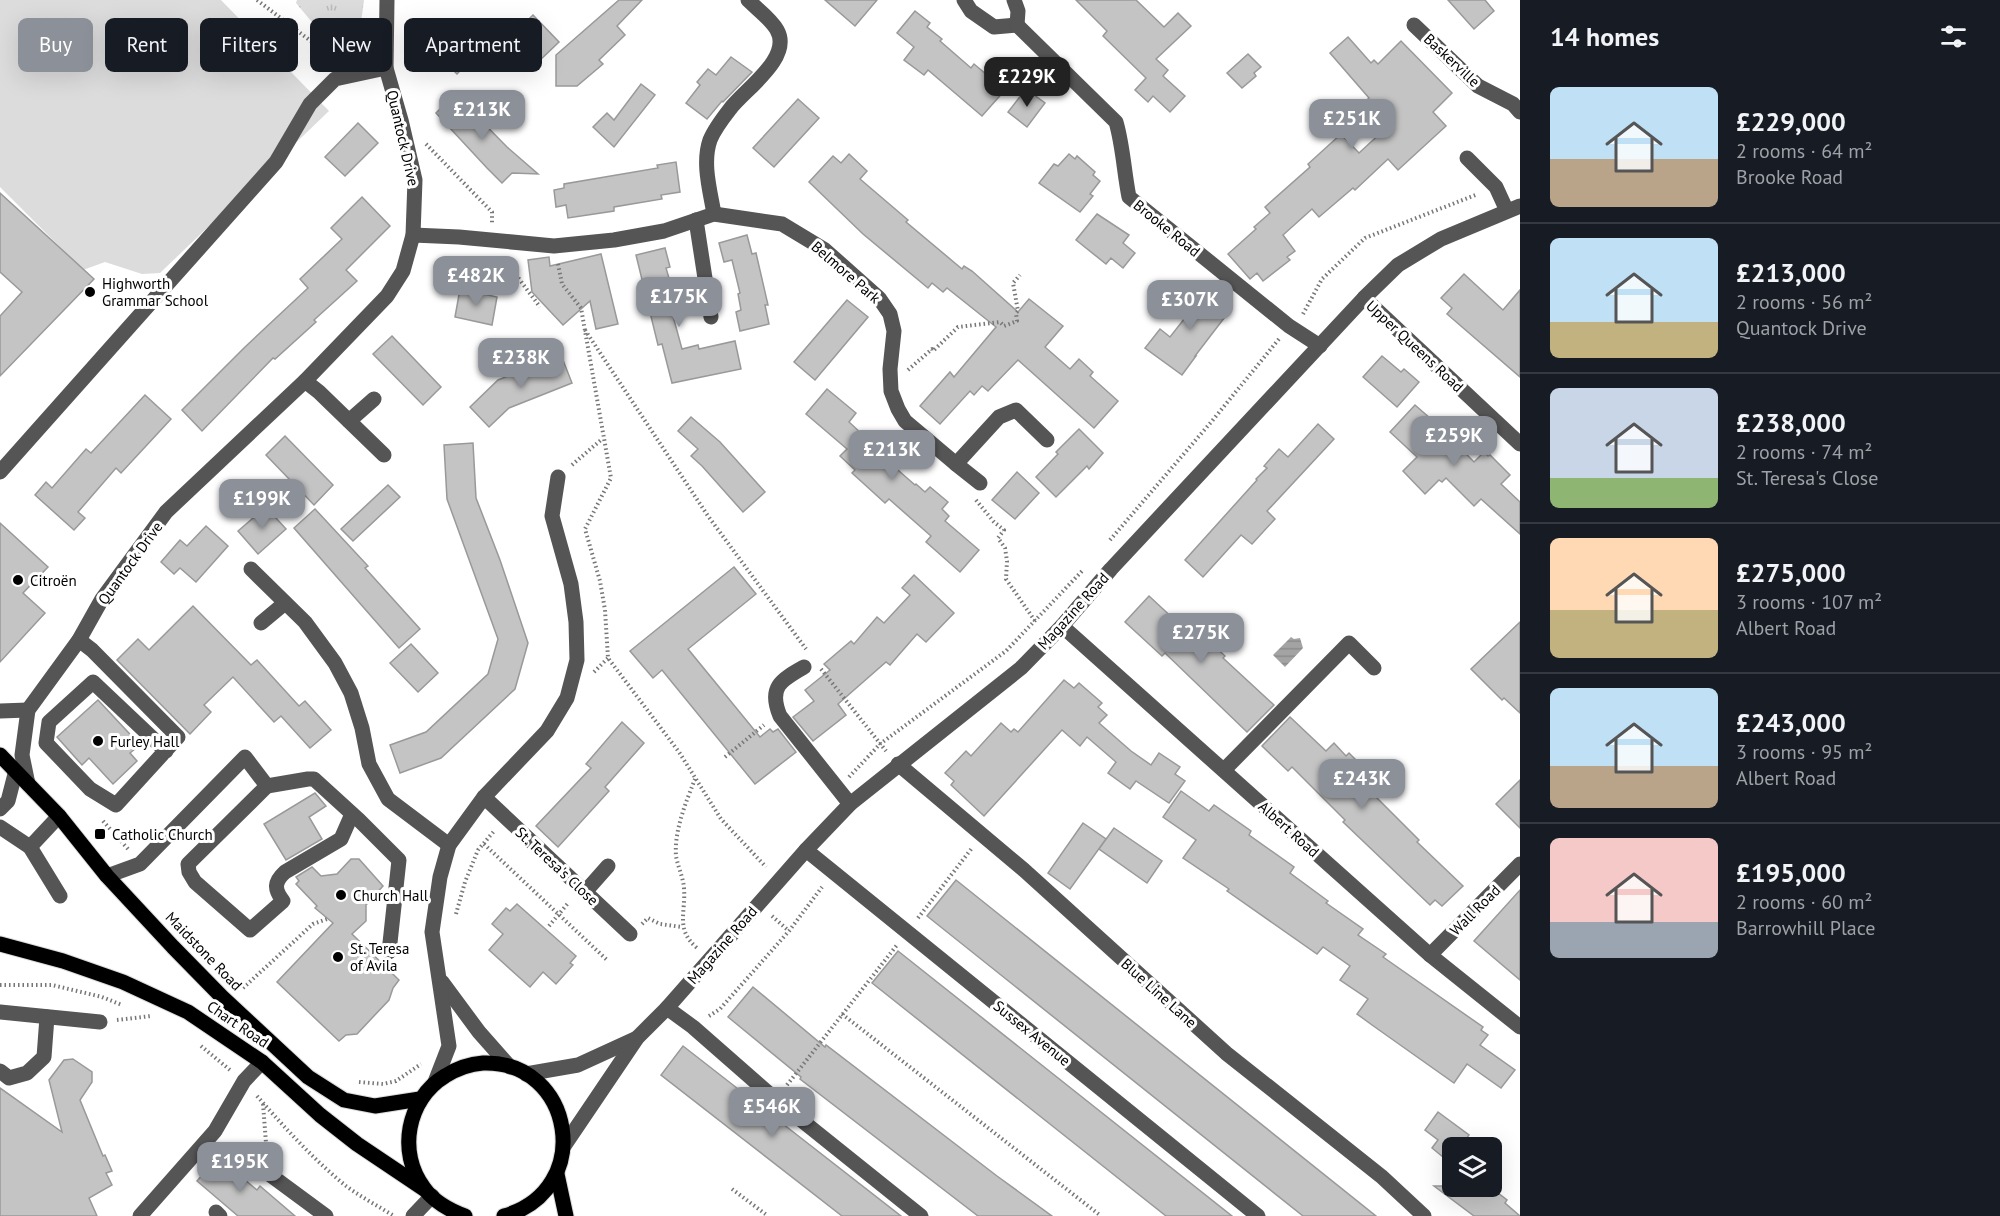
<!DOCTYPE html>
<html lang="en">
<head>
<meta charset="utf-8">
<style>
  :root { --surface:#171b24; --page:#242831; --text:#f1f3f6; --muted:#9ea1a6; --line:#363941; --accent:#8c9099 }
  body { margin:0; font-family:"PT Sans",sans-serif; background:var(--page); color:var(--text); height:100vh; display:flex; flex-direction:column; font-size:22px; white-space:nowrap }
  * { box-sizing:border-box; margin:0 }
  p { font-size:20px; color:var(--muted) }
  .icon { flex:none; width:33px; height:33px; fill:none; stroke:currentColor; stroke-width:2; stroke-linecap:round; stroke-linejoin:round }
  .map { position:relative; flex:1; overflow:hidden }
  .panel { display:flex; flex-direction:column; background:var(--surface); width:480px }
  .panel>* { flex:none }
  .guide { position:absolute; left:18px; top:18px; width:570px; height:54px; display:flex; gap:12px }
  .fabs { position:absolute; left:1442px; top:1137px; display:grid; gap:12px }
  .fabs a { display:grid; place-items:center; width:60px; height:60px; border-radius:9px; background:var(--surface); box-shadow:0 6px 24px #0002; font-size:30px }
  .price { position:absolute; translate:-50% -51px; padding:0 14px; border-radius:12px; background:var(--accent); color:#fff; font-size:20px; line-height:39px; filter:drop-shadow(0 2px 3px #0008) }
  .price::after { content:''; position:absolute; left:50%; top:36px; width:18px; height:14px; margin-left:-9px; background:inherit; clip-path:polygon(0 0,100% 0,50% 100%) }
  .price.on { background:#222; color:#fff }
  ul { padding:0; list-style:none }
  li { display:flex; align-items:center; gap:18px; height:150px; padding:0 30px }
  li+li { border-top:2px solid var(--line) }
  li span { display:grid; place-items:center; flex:none; width:168px; height:120px; border-radius:9px; color:#555 }
  li>.icon { margin-inline-start:auto }
  span .icon { width:72px; height:72px; fill:#fffc; stroke-width:1 }
  li b { font-size:26px }
  h2 { display:flex; justify-content:space-between; align-items:center; height:72px; padding:0 30px; font-size:26px }
  .pill { padding:0 21px; border-radius:9px; background:var(--surface); box-shadow:0 6px 24px #0002; font-size:21px; line-height:54px }
  .pill.on { background:var(--accent); color:#fff }
  main { display:flex; flex:1; min-height:0 }
  .map>svg:first-child { display:block }
  .park { fill:url(#park-tufts) }
  .pitch { fill:#dcdcdc }
  .water { fill:url(#water-rules) }
  .building { fill:#c4c4c4; stroke:#999; stroke-width:1.5 }
  .lines { fill:none; stroke-linecap:round; stroke-linejoin:round }
  .major-casing { stroke:#dbdbdb; stroke-width:17 }
  .path { stroke:#777; stroke-width:4; stroke-dasharray:1.5 3; stroke-linecap:butt }
  .minor { stroke:#555; stroke-width:15 }
  .major { stroke:#000; stroke-width:15 }
  .poi-dot { fill:#000; stroke:#fff; stroke-width:2 }
  .labels { text-anchor:middle; dominant-baseline:central; stroke-width:6; stroke-linejoin:round; paint-order:stroke }
  .street-label { font-size:15px; fill:#000; stroke:#fff }
  .poi-label { font-size:15px; fill:#000; stroke:#fff; text-anchor:start }
</style>
</head>
<body>
<main>
<div class="map">
<svg width="1520" height="1216" viewBox="0 0 1520 1216">
  <defs>
    <pattern id="park-tufts" width="24" height="20" patternUnits="userSpaceOnUse" patternTransform="scale(1.5)"><rect width="24" height="20" fill="#dcdcdc"/><path d="M3 7l-1-3M5 7V3M7 7l1-3M15 17l-1-3M17 17v-4M19 17l1-3" fill="none" stroke="#bbb"/></pattern>
    <pattern id="water-rules" width="6" height="5" patternUnits="userSpaceOnUse" patternTransform="scale(1.5)"><rect width="6" height="5" fill="#a3a3a3"/><path d="M0 2.5h6" fill="none" stroke="#8b8b8b"/></pattern>
  </defs>
  <rect width="100%" height="100%" fill="#fff"/>
  <polygon class="park" points="297,0 364,0 359,38 331,45 296,3"/>
  <polygon class="pitch" points="0,0 221,0 329,111 160,273 142,274 105,262 83,270 0,187"/>
  <polygon class="water" points="1291,637 1294,639 1300,638 1303,648 1285,667 1273,655"/>
  <g class="building">
    <polygon points="619,0 642,0 617,26 625,35 599,60 603,64 577,86 556,86 556,55"/>
    <polygon points="825,0 877,0 855,26"/>
    <polygon points="1076,0 1136,0 1164,27 1178,13 1191,26 1156,59 1168,70 1163,76 1185,96 1170,112 1153,96 1148,102 1135,90 1146,78 1103,36 1107,31"/>
    <polygon points="1448,0 1485,0 1494,11 1474,29"/>
    <polygon points="915,11 930,23 927,27 942,39 940,41 971,68 974,64 1005,90 982,116 928,70 924,75 904,60 914,47 897,33"/>
    <polygon points="533,15 559,42 537,63 511,36"/>
    <polygon points="451,27 478,52 457,74 431,49"/>
    <polygon points="1348,37 1371,63 1374,60 1378,64 1401,41 1452,93 1433,112 1446,126 1398,170 1388,159 1355,190 1353,188 1319,217 1312,209 1283,235 1295,251 1287,257 1290,260 1263,281 1257,273 1250,279 1228,254 1256,229 1254,227 1270,213 1265,207 1310,167 1308,164 1341,134 1359,153 1385,129 1362,104 1369,98 1330,53"/>
    <polygon points="1248,54 1261,67 1254,73 1256,76 1242,88 1227,73"/>
    <polygon points="731,57 752,72 723,102 722,101 707,119 686,103 700,85 697,82 708,69 716,75"/>
    <polygon points="641,84 655,95 614,147 593,127 607,113 614,120"/>
    <polygon points="1026,89 1045,103 1027,127 1008,112"/>
    <polygon points="455,94 507,147 538,174 512,173 502,183 487,168 436,113"/>
    <polygon points="798,99 819,118 774,167 753,148"/>
    <polygon points="358,123 378,143 345,176 325,157"/>
    <polygon points="849,154 867,171 860,179 908,220 906,222 962,269 964,266 972,271 1018,312 1029,299 1063,326 1045,347 1070,369 1079,359 1093,372 1090,376 1118,401 1094,428 1018,360 988,391 982,386 974,395 970,391 940,424 920,406 950,372 954,377 996,327 947,288 943,292 932,283 928,288 863,234 809,182 833,156 841,163"/>
    <polygon points="1069,154 1075,159 1077,156 1095,172 1093,175 1100,181 1090,194 1093,196 1080,212 1039,183 1054,164 1058,166"/>
    <polygon points="676,162 680,192 661,195 662,199 614,207 614,211 568,218 566,205 556,207 554,190 564,188 564,184 658,168 657,165"/>
    <polygon points="0,193 94,279 0,376 0,316 22,292 0,272"/>
    <polygon points="362,197 390,226 346,270 357,281 314,320 316,322 275,359 273,358 202,431 182,410 245,347 308,288 300,279 342,239 331,228"/>
    <polygon points="1097,214 1129,235 1123,243 1135,253 1123,268 1111,258 1106,264 1076,240"/>
    <polygon points="747,235 752,254 756,253 768,305 765,305 769,324 740,331 736,312 741,310 738,294 740,293 732,260 724,262 719,243"/>
    <polygon points="665,248 670,267 666,268 671,285 665,287 682,349 698,345 699,349 735,341 741,369 672,383 662,344 658,345 636,255"/>
    <polygon points="601,254 618,324 596,329 590,301 563,325 532,292 528,260 549,257 550,266"/>
    <polygon points="1464,274 1503,310 1520,290 1520,377 1447,314 1452,308 1441,298"/>
    <polygon points="1200,284 1231,309 1195,356 1196,356 1182,375 1145,348 1160,329 1170,337 1192,309 1185,303"/>
    <polygon points="460,289 497,297 492,325 455,317"/>
    <polygon points="847,300 868,317 815,380 794,362"/>
    <polygon points="392,336 441,387 423,405 373,354"/>
    <polygon points="561,355 572,383 509,408 489,427 470,407 498,380"/>
    <polygon points="1382,356 1401,372 1404,369 1419,382 1397,407 1363,377"/>
    <polygon points="827,389 856,413 849,422 876,447 874,449 915,485 916,484 925,492 930,487 948,502 942,509 949,516 945,521 979,550 960,572 926,542 931,536 889,499 885,503 852,473 855,470 840,456 847,449 806,414"/>
    <polygon points="145,395 171,419 121,473 116,468 78,512 85,518 74,530 35,495 46,482 52,488 86,449 91,453"/>
    <polygon points="1415,405 1439,426 1474,462 1484,452 1488,456 1490,455 1510,475 1501,484 1520,502 1520,534 1481,499 1474,506 1446,478 1442,482 1439,480 1425,494 1403,471 1417,457 1390,432"/>
    <polygon points="691,417 720,442 765,492 743,512 702,466 691,456 698,449 678,431"/>
    <polygon points="1318,424 1334,439 1267,511 1275,519 1252,544 1241,535 1203,577 1185,560 1257,480 1256,479 1267,468 1264,466 1279,449 1288,457"/>
    <polygon points="1079,429 1103,453 1089,469 1087,466 1056,497 1036,477 1058,454 1056,452"/>
    <polygon points="285,436 333,485 314,505 266,455"/>
    <polygon points="473,443 476,498 500,560 528,643 515,689 441,758 400,773 390,745 426,732 488,674 498,639 447,499 444,445"/>
    <polygon points="1017,472 1039,493 1015,519 992,500"/>
    <polygon points="388,485 400,497 353,541 341,529"/>
    <polygon points="266,507 286,529 258,554 238,531"/>
    <polygon points="315,509 368,566 365,568 420,629 399,648 294,528"/>
    <polygon points="0,523 48,567 23,593 45,613 0,662"/>
    <polygon points="206,526 228,546 196,582 180,568 174,574 161,562 180,540 187,546"/>
    <polygon points="734,567 756,594 688,649 760,737 770,729 773,732 778,729 796,752 755,784 662,670 653,678 630,651"/>
    <polygon points="914,575 954,613 926,642 917,634 890,665 886,662 838,704 846,715 813,741 793,717 814,701 805,690 830,670 824,664 851,641 854,644 877,617 884,623 910,595 902,588"/>
    <polygon points="1149,596 1190,634 1196,629 1225,656 1223,658 1274,705 1247,732 1165,653 1162,656 1125,622"/>
    <polygon points="193,606 251,665 257,660 299,706 305,701 331,730 310,748 281,716 274,722 233,677 204,705 211,712 190,734 117,660 138,639 149,650"/>
    <polygon points="1520,622 1520,713 1504,698 1502,700 1471,669"/>
    <polygon points="411,644 438,673 418,692 390,663"/>
    <polygon points="1064,680 1074,688 1079,683 1102,703 1098,707 1107,715 1099,723 1131,751 1151,765 1159,753 1180,767 1175,774 1185,781 1169,803 1136,781 1130,789 1108,773 1116,762 1087,737 1080,746 1062,730 984,816 951,785 954,781 945,773 966,751 971,756 1001,723 1011,732 1014,729 1018,732"/>
    <polygon points="98,700 140,745 130,753 137,761 113,784 89,758 82,765 57,737"/>
    <polygon points="1290,717 1326,751 1334,743 1346,756 1349,753 1365,769 1356,777 1419,840 1417,842 1463,886 1442,906 1435,900 1430,905 1343,822 1345,820 1292,767 1288,771 1262,746"/>
    <polygon points="622,722 644,743 605,787 609,791 558,847 536,826 591,768 586,764"/>
    <polygon points="1520,780 1520,828 1496,804"/>
    <polygon points="1181,791 1209,811 1214,805 1251,831 1249,835 1294,867 1290,873 1328,901 1326,903 1363,929 1358,935 1386,954 1383,957 1483,1027 1481,1030 1488,1035 1480,1045 1515,1070 1501,1088 1467,1064 1454,1083 1372,1025 1357,1014 1368,999 1340,980 1350,966 1323,947 1317,954 1227,891 1229,889 1183,858 1196,840 1163,817"/>
    <polygon points="315,793 326,806 309,817 322,839 286,860 264,824"/>
    <polygon points="1083,823 1106,839 1070,889 1048,873"/>
    <polygon points="1114,828 1162,861 1147,883 1099,849"/>
    <polygon points="351,859 359,859 383,886 366,905 366,921 352,934 399,980 393,988 389,1000 357,1034 346,1035 339,1041 277,982 333,923 315,908 317,906 296,884 299,881 296,877 312,867 321,876 337,874"/>
    <polygon points="956,880 1376,1216 1303,1216 927,916"/>
    <polygon points="1520,890 1520,980 1474,941"/>
    <polygon points="517,904 576,956 570,963 573,965 556,984 543,972 530,987 489,950 503,934 492,924 506,908 510,911"/>
    <polygon points="898,951 1232,1216 1166,1216 872,983"/>
    <polygon points="753,987 825,1047 826,1045 997,1176 1052,1216 978,1216 800,1079 801,1077 728,1017"/>
    <polygon points="683,1046 901,1216 842,1216 661,1075"/>
    <polygon points="73,1059 92,1072 92,1082 80,1100 103,1156 105,1155 112,1171 106,1173 112,1185 89,1198 97,1216 0,1216 0,1088 62,1132 49,1080 64,1060"/>
    <polygon points="1438,1112 1469,1135 1460,1148 1452,1148 1452,1158 1449,1162 1432,1148 1438,1140 1425,1130"/>
    <polygon points="218,1157 257,1190 260,1186 295,1216 238,1216 197,1181"/>
    <polygon points="1434,1186 1489,1186 1507,1200 1505,1203 1520,1216 1474,1216"/>
  </g>
  <g class="lines">
    <g class="major-casing">
      <g id="major">
        <polyline points="0,755 59,816 107,876 173,947 222,997 308,1077 344,1100 375,1106 420,1099"/>
        <polyline points="0,944 63,961 123,982 188,1012 262,1062 320,1115 357,1144 424,1189"/>
        <polyline points="557,1174 566,1216"/>
        <path d="M465 1216C449 1210 434 1202 424 1188 397 1153 407 1099 445 1076 456 1069 469 1064 483 1063 574 1060 596 1190 504 1216"/>
      </g>
    </g>
    <g class="path">
      <polyline points="257,0 337,61"/>
      <polyline points="426,144 492,212 492,224"/>
      <polyline points="505,260 540,307"/>
      <polyline points="558,264 562,284 581,308 611,478 585,529 600,581 605,610 608,658 679,752 721,819 766,867"/>
      <polyline points="1303,314 1322,279 1365,238 1478,194"/>
      <polyline points="585,330 708,516 806,649"/>
      <polyline points="908,370 932,349 933,351 958,327 1000,322 1004,326 1017,321 1016,313 1018,311 1013,283 1020,275"/>
      <polyline points="572,465 602,439"/>
      <polyline points="976,500 994,522 1004,530 998,538 1005,548 1007,561 1006,579 1035,621"/>
      <polyline points="1110,540 1212,421 1279,339"/>
      <polyline points="821,669 886,751"/>
      <polyline points="594,672 608,658"/>
      <polyline points="725,757 764,725"/>
      <polyline points="849,777 880,744 1006,651 1083,570"/>
      <path d="M695 779C686 802 674 831 676 856 678 867 683 877 684 888 686 913 675 929 697 948"/>
      <polyline points="103,821 128,849"/>
      <polyline points="484,844 607,960"/>
      <polyline points="456,914 465,882 478,850 495,830"/>
      <polyline points="772,916 789,931"/>
      <polyline points="918,918 972,848"/>
      <polyline points="642,924 648,918 660,924 682,927"/>
      <polyline points="549,926 569,902"/>
      <polyline points="0,985 52,985 102,997 122,1005"/>
      <polyline points="243,988 313,924 327,919"/>
      <polyline points="842,1014 1101,1216"/>
      <polyline points="709,1016 720,1009 789,931 822,887"/>
      <polyline points="117,1020 151,1016"/>
      <polyline points="201,1046 230,1070"/>
      <polyline points="359,1082 383,1084 396,1081 421,1064"/>
      <polyline points="787,1085 897,945"/>
      <path d="M257 1096C285 1128 313 1159 346 1186 361 1197 378 1206 394 1216"/>
      <polyline points="263,1104 267,1156"/>
      <polyline points="732,1189 768,1216"/>
    </g>
    <g class="minor">
      <polyline points="964,0 971,11 994,27 1017,25"/>
      <polyline points="1014,0 1018,11 1017,25"/>
      <path d="M1017 25 1116 122C1123 146 1124 172 1129 197L1289 326 1320 346"/>
      <polyline points="1414,25 1478,86 1513,104 1520,112"/>
      <polyline points="1467,158 1496,187 1507,211"/>
      <path d="M714 214C710 190 702 163 710 140 714 130 723 118 730 109 744 90 793 58 777 30 771 19 757 9 748 0"/>
      <polyline points="696,220 711,317"/>
      <polyline points="413,235 459,237 554,246 614,240 664,231 714,214 782,224 825,250 879,298 890,314 894,331 890,369 891,391 898,409 905,421 956,464 999,417 1016,410 1047,440"/>
      <polyline points="1364,298 1520,444"/>
      <polyline points="305,381 319,392 384,455"/>
      <polyline points="349,421 374,399"/>
      <polyline points="956,464 980,483"/>
      <polyline points="0,472 276,162 310,104 335,79 386,68"/>
      <polyline points="251,569 305,622 335,663 351,693 362,728 369,764 388,799 449,845"/>
      <polyline points="261,623 285,603"/>
      <polyline points="1062,626 1430,955 1520,1027"/>
      <polyline points="79,640 92,650 178,737 116,805 90,789 46,743 49,722 93,682 166,751"/>
      <path d="M804 667C781 680 768 687 780 716L850 804"/>
      <polyline points="0,711 28,710"/>
      <polyline points="898,764 1024,870 1226,1053 1381,1176 1424,1216"/>
      <polyline points="1224,770 1349,643 1374,668"/>
      <polyline points="28,784 22,755 28,710 79,640 102,599 166,512 305,381 387,296 403,271 413,235 415,180 401,120 386,68 387,0"/>
      <path d="M267 786 188 864 189 872 195 882 250 930 283 901C274 889 274 882 285 872L341 839 352 814"/>
      <polyline points="484,797 630,934"/>
      <polyline points="0,809 8,801 16,770"/>
      <polyline points="0,827 30,847 60,896"/>
      <polyline points="30,847 59,816"/>
      <polyline points="806,850 1258,1216"/>
      <polyline points="107,876 140,864 245,757 267,786 308,779 314,779 359,820 399,860 389,952"/>
      <polyline points="585,892 608,866"/>
      <polyline points="1430,955 1520,864"/>
      <polyline points="442,982 479,1032 510,1067"/>
      <polyline points="667,1008 693,1027 775,1099 921,1216"/>
      <polyline points="0,1012 100,1022"/>
      <polyline points="0,1071 9,1078 27,1073 44,1057 47,1017"/>
      <polyline points="526,1074 578,1065 637,1038"/>
      <polyline points="435,1082 449,1046 432,932 440,877 449,845 484,797 547,731 567,698 577,660 576,622 571,584 552,516 558,477"/>
      <polyline points="564,1146 637,1038 667,1008 806,850 850,804 1021,668 1062,626 1111,569 1364,298 1398,265 1441,239 1520,206"/>
      <polyline points="269,1174 326,1216"/>
      <polyline points="216,1212 220,1216"/>
      <polyline points="140,1216 215,1131 244,1081 262,1062"/>
      <polyline points="413,1216 432,1196"/>
    </g>
    <use href="#major" class="major"/>
  </g>
  <g class="poi-dot">
    <circle cx="90" cy="292" r="6"/>
    <circle cx="18" cy="580" r="6"/>
    <circle cx="98" cy="741" r="6"/>
    <rect x="94" y="828" width="12" height="12" rx="3"/>
    <circle cx="341" cy="895" r="6"/>
    <circle cx="338" cy="957" r="6"/>
  </g>
  <g class="labels">
    <g class="street-label">
      <text transform="translate(1452 60) rotate(43)">Baskerville</text>
      <text transform="translate(403 138) rotate(77)">Quantock Drive</text>
      <text transform="translate(1167 228) rotate(39)">Brooke Road</text>
      <text transform="translate(846 272) rotate(41)">Belmore Park</text>
      <text transform="translate(1415 346) rotate(43)">Upper Queens Road</text>
      <text transform="translate(130 563) rotate(-54)">Quantock Drive</text>
      <text transform="translate(1073 611) rotate(-48)">Magazine Road</text>
      <text transform="translate(1289 829) rotate(42)">Albert Road</text>
      <text transform="translate(557 866) rotate(43)">St. Teresa's Close</text>
      <text transform="translate(1475 910) rotate(-45)">Wall Road</text>
      <text transform="translate(722 945) rotate(-49)">Magazine Road</text>
      <text transform="translate(204 951) rotate(46)">Maidstone Road</text>
      <text transform="translate(1159 993) rotate(42)">Blue Line Lane</text>
      <text transform="translate(238 1024) rotate(34)">Chart Road</text>
      <text transform="translate(1032 1033) rotate(39)">Sussex Avenue</text>
    </g>
    <g class="poi-label">
      <text x="102" y="283">Highworth<tspan x="102" dy="17">Grammar School</tspan></text>
      <text x="30" y="580">Citroën</text>
      <text x="110" y="741">Furley Hall</text>
      <text x="112" y="834">Catholic Church</text>
      <text x="353" y="895">Church Hall</text>
      <text x="350" y="948">St. Teresa<tspan x="350" dy="17">of Avila</tspan></text>
    </g>
  </g>
</svg>
<div class="fabs">
<a><svg class="icon" aria-label="layers" viewBox="0 0 24 24"><path d="M12 4l9 5-9 5-9-5zM3 14l9 5 9-5"/></svg></a>
</div>
<b class="price on" style="left:1027px;top:108px">£229K</b>
<b class="price" style="left:482px;top:141px">£213K</b>
<b class="price" style="left:1352px;top:150px">£251K</b>
<b class="price" style="left:476px;top:307px">£482K</b>
<b class="price" style="left:679px;top:328px">£175K</b>
<b class="price" style="left:1190px;top:331px">£307K</b>
<b class="price" style="left:521px;top:389px">£238K</b>
<b class="price" style="left:1454px;top:467px">£259K</b>
<b class="price" style="left:892px;top:481px">£213K</b>
<b class="price" style="left:262px;top:530px">£199K</b>
<b class="price" style="left:1201px;top:664px">£275K</b>
<b class="price" style="left:1362px;top:810px">£243K</b>
<b class="price" style="left:772px;top:1138px">£546K</b>
<b class="price" style="left:240px;top:1193px">£195K</b>
<div class="guide">
<a class="pill on">Buy</a>
<a class="pill">Rent</a>
<a class="pill">Filters</a>
<a class="pill">New</a>
<a class="pill">Apartment</a>
</div>
</div>
<section class="panel">
<h2>14 homes<svg class="icon" aria-label="filters" viewBox="0 0 24 24"><path d="M4 7h16M4 17h16"/><circle cx="9" cy="7" r="2"/><circle cx="15" cy="17" r="2"/></svg></h2>
<ul>
<li><span style="background:linear-gradient(#bfe0f5 60%,#b9a48a 0)"><svg class="icon" aria-label="home" viewBox="0 0 24 24"><path d="M3 11l9-7 9 7M6 9v11h12V9"/></svg></span><div><b>£229,000</b><p>2 rooms · 64 m²</p><p>Brooke Road</p></div></li>
<li><span style="background:linear-gradient(#bfe0f5 70%,#c2b280 0)"><svg class="icon" aria-label="home" viewBox="0 0 24 24"><path d="M3 11l9-7 9 7M6 9v11h12V9"/></svg></span><div><b>£213,000</b><p>2 rooms · 56 m²</p><p>Quantock Drive</p></div></li>
<li><span style="background:linear-gradient(#c9d6e8 75%,#8fb573 0)"><svg class="icon" aria-label="home" viewBox="0 0 24 24"><path d="M3 11l9-7 9 7M6 9v11h12V9"/></svg></span><div><b>£238,000</b><p>2 rooms · 74 m²</p><p>St. Teresa's Close</p></div></li>
<li><span style="background:linear-gradient(#ffd9b3 60%,#c2b280 0)"><svg class="icon" aria-label="home" viewBox="0 0 24 24"><path d="M3 11l9-7 9 7M6 9v11h12V9"/></svg></span><div><b>£275,000</b><p>3 rooms · 107 m²</p><p>Albert Road</p></div></li>
<li><span style="background:linear-gradient(#bfe0f5 65%,#b9a48a 0)"><svg class="icon" aria-label="home" viewBox="0 0 24 24"><path d="M3 11l9-7 9 7M6 9v11h12V9"/></svg></span><div><b>£243,000</b><p>3 rooms · 95 m²</p><p>Albert Road</p></div></li>
<li><span style="background:linear-gradient(#f6c9c9 70%,#9aa5b1 0)"><svg class="icon" aria-label="home" viewBox="0 0 24 24"><path d="M3 11l9-7 9 7M6 9v11h12V9"/></svg></span><div><b>£195,000</b><p>2 rooms · 60 m²</p><p>Barrowhill Place</p></div></li>
</ul>
</section>
</main>
</body>
</html>
